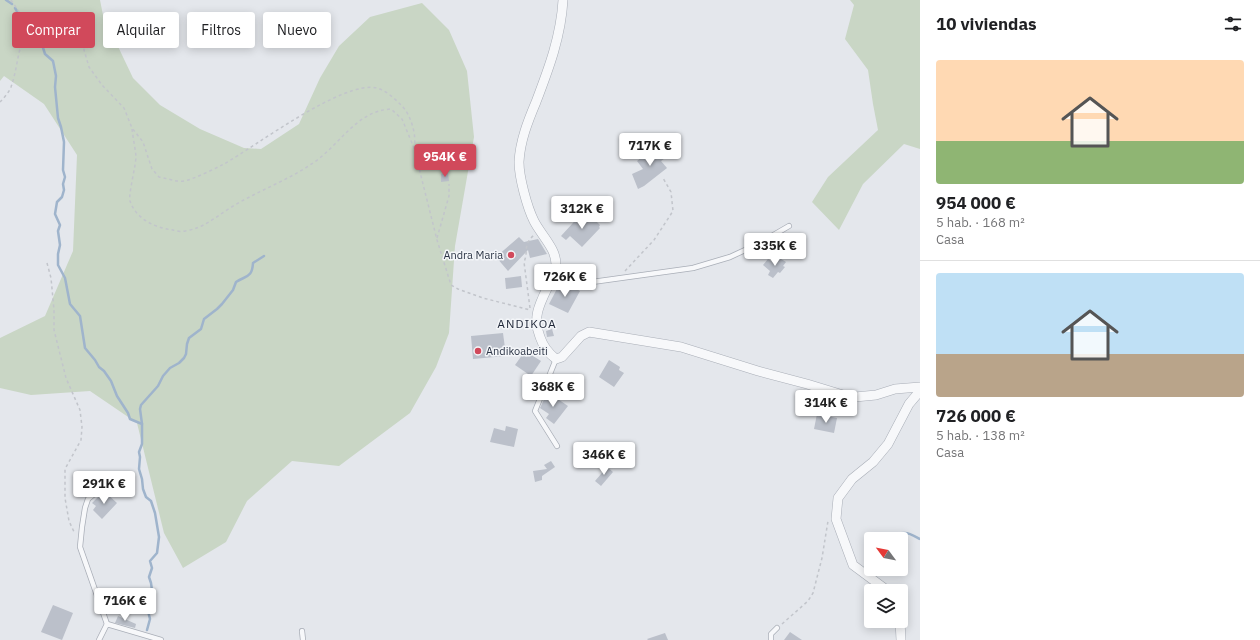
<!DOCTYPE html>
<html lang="es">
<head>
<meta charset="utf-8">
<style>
  :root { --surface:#fff; --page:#f2f2f2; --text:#202124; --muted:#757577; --line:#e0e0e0; --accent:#d1495b }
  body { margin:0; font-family:"IBM Plex Sans",sans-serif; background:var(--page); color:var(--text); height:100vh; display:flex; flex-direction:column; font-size:15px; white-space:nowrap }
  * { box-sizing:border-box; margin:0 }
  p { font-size:13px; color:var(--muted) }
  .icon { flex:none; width:22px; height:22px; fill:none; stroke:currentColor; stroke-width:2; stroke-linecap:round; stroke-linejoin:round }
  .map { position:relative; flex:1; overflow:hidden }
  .details { display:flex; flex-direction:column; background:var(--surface); width:340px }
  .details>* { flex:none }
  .guide { position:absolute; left:12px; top:12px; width:380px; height:36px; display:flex; gap:8px }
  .needle { width:26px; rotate:302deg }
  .buttons { position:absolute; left:864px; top:532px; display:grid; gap:8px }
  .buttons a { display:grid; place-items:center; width:44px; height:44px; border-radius:4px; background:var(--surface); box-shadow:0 2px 10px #0003; font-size:20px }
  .price { position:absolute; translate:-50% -34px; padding:0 9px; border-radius:4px; background:#fff; color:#222; font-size:13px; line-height:26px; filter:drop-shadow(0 1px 2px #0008) }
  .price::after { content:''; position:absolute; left:50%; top:24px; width:12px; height:9px; margin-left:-6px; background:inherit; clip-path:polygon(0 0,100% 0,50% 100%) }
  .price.selected { background:var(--accent); color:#fff }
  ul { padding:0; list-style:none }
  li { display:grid; align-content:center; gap:8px; height:212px; padding:0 16px }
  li+li { border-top:1px solid var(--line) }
  li span { display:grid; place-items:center; height:124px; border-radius:4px; color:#555 }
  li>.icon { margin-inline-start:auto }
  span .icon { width:72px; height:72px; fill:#fffc; stroke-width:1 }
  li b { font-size:17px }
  h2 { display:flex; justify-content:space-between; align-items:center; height:48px; padding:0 16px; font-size:17px }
  .pill { padding:0 14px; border-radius:4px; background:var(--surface); box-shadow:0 2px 10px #0003; font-size:14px; line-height:36px }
  .pill.selected { background:var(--accent); color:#fff }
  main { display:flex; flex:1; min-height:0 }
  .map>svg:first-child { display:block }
  .green { fill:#c9d6c5 }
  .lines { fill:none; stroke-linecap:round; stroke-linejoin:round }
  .stream { stroke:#9fb4cc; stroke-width:2.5 }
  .building { fill:#bbc0ca }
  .service-casing { stroke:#a9aeb7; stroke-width:6 }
  .minor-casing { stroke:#a9aeb7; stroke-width:10 }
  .path { stroke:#c2c5cb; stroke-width:1.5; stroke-dasharray:3 3; stroke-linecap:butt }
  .service { stroke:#f7f8fa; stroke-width:4.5 }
  .minor { stroke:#f7f8fa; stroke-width:9 }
  .poi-dot { fill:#d1495b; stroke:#f4f6f9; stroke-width:1.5 }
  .labels { text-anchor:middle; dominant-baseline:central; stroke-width:3; stroke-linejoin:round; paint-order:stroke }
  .poi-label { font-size:11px; fill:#2b3445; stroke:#f4f6f9; text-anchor:end }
  .neighbourhood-label { font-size:12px; letter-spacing:1px; fill:#1d2536; stroke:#f4f6f9 }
</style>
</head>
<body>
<main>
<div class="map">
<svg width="920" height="640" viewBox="0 0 920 640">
  <rect width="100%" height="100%" fill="#e4e7ec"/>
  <g class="green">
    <polygon points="0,0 100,0 103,15 133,78 160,105 200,129 244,148 261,149 299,124 320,78 339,46 370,17 422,3 449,30 467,71 474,137 455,246 449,333 436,367 410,413 339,466 292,461 247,501 226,542 183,568 164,533 137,423 90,391 31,395 0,388 0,338 45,316 73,251 77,155 44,104 4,76 0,81"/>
    <polygon points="850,0 920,0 920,149 904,144 863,184 839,230 812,202 828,177 878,130 873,104 868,70 845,39 854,5"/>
  </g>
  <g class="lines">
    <g class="stream">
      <polyline points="6,0 12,4"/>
      <polyline points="15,8 25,25 31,26"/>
      <polyline points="32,26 38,32 45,54 53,61 56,76 55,87 58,118 61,127 64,142 63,170 65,177 63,184 64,190 62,197 57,202 55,214 60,225 58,231 60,245 58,254 58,265 65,278 70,304 80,316 85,348 95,360 99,367 104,371 111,381 117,396 128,413 130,419 142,424 142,444 139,452 140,457 139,469 142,479 143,489 146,497 151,501 155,513 159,537 157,553 150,561 152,568 149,577 151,583 152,590 146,603 150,619 147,630"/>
      <path d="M142 424 140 409 141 405 158 386 163 376 170 368 179 363 184 358 186 354 187 344 189 338 201 329 204 319 217 309 222 304 233 290 236 282C247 275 252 278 253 263L264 256"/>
      <path d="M877 534C886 538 896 533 905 533 910 533 916 537 920 539"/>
    </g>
  </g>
  <g class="building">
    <polygon points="659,144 668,156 661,161 667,168 644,186 638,189 632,174 643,169 637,161"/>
    <polygon points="448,173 449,181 441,182 441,174"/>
    <polygon points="583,212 593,222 595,220 600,225 599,227 600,228 582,247 570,236 566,240 561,236"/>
    <polygon points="519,237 524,242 538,239 547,254 530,258 528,250 508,271 496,257"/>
    <polygon points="778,257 786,262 783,266 785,267 780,273 778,272 773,278 768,275 770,271 763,265 768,259 774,263"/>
    <polygon points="521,276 522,287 506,289 505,278"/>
    <polygon points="559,285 567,289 569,285 580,291 568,313 549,304"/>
    <polygon points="552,329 554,336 547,337 546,331"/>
    <polygon points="503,333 506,356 473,359 471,336"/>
    <polygon points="525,351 541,361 531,376 515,365"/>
    <polygon points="609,360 620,367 619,370 624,373 614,387 599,377"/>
    <polygon points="547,393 552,396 552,395 568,406 554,424 546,418 549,414 540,408"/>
    <polygon points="817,414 837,418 834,433 814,429"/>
    <polygon points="506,426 518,429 514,447 490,442 494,428 505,431"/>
    <polygon points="551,461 555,467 542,476 542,480 535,482 533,471 547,469 544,465"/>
    <polygon points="607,467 613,472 601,486 595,481"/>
    <polygon points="104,491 117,503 102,519 93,510 96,506 92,503"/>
    <polygon points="53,605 73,613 62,640 41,632"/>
    <polygon points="118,616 136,624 135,628 115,623"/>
    <polygon points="790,632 802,640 784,640"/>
    <polygon points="665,633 668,640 648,640 647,639"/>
  </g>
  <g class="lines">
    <g class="service-casing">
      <g id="service">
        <polyline points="554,275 585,283 693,268 730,257 758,244 789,226"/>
        <polyline points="556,359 535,411 557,446"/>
        <polyline points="104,486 88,499 85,508 82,527 80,547 107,624"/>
        <polyline points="302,631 303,640"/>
        <polyline points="99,640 107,624 161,640"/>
        <polyline points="771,640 771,634 777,628"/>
      </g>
    </g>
    <g class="minor-casing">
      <g id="minor">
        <path d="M563 0C561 36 549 68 536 102 528 121 520 141 519 162 519 177 527 207 534 221 541 235 557 249 556 266 556 271 553 276 551 280 542 300 531 315 540 337 543 346 548 353 556 359L562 357 581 336 589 332 681 347 758 371 807 384 843 395 855 397 876 395 895 389 920 387"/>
        <polyline points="888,591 853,565 836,519 838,498 852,479 873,462 888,444 909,404 920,391"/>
        <polyline points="900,621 901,640"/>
      </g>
    </g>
    <g class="path">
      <polyline points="11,0 24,19 31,25"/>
      <path d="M0 102C4 98 9 92 11 87 19 65 17 39 34 22L72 17 78 23 84 41V50L89 67 102 85 124 108 132 128 143 142 152 169 159 177C171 179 179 184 191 179 202 175 214 169 224 164 256 146 343 80 377 88 387 91 395 99 402 106 411 115 417 136 414 148L437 240 451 285 458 289 483 298 530 310"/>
      <path d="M132 129C133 138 135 147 136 156 136 165 128 196 130 201 136 219 155 228 173 230 176 231 181 232 185 231 204 228 214 218 230 208 257 191 287 181 313 163 340 145 356 111 391 109L402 119 414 148"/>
      <polyline points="437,238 449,196 449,184"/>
      <polyline points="47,263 51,278 54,310 54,330 66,378 80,410 82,427 81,440 65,469 65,498 69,521 75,534"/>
      <polyline points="625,271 654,240 673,211 671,192 663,178"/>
      <path d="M530 308 524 262C529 250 522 246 534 235"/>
      <polyline points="782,624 808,601 813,593 822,558 828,521"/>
    </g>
    <use href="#service" class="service"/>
    <use href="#minor" class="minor"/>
  </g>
  <g class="poi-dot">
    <circle cx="511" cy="255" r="4"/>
    <circle cx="478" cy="351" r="4"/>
  </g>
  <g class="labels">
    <g class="poi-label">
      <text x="503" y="255">Andra Maria</text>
      <text x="486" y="351" text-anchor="start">Andikoabeiti</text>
    </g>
    <g class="neighbourhood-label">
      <text x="527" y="323">ANDIKOA</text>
    </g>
  </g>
</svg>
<div class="buttons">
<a><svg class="needle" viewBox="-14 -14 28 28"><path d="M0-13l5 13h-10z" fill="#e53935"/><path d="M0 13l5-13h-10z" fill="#757577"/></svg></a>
<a><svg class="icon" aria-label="layers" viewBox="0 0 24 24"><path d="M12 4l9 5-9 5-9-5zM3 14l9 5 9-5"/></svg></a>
</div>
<b class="price" style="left:650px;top:167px">717K €</b>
<b class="price selected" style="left:445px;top:178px">954K €</b>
<b class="price" style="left:582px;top:230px">312K €</b>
<b class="price" style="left:775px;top:267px">335K €</b>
<b class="price" style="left:565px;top:298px">726K €</b>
<b class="price" style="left:553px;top:408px">368K €</b>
<b class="price" style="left:826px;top:424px">314K €</b>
<b class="price" style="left:604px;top:476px">346K €</b>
<b class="price" style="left:104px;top:505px">291K €</b>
<b class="price" style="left:125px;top:622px">716K €</b>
<div class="guide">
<a class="pill selected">Comprar</a>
<a class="pill">Alquilar</a>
<a class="pill">Filtros</a>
<a class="pill">Nuevo</a>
</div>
</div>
<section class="details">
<h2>10 viviendas<svg class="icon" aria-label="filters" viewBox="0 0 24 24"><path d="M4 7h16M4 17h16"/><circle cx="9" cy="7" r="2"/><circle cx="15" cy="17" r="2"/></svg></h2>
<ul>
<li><span style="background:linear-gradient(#ffd9b3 65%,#8fb573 0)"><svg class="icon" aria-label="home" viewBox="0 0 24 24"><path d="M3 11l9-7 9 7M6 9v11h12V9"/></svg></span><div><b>954 000 €</b><p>5 hab. · 168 m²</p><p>Casa</p></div></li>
<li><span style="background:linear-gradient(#bfe0f5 65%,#b9a48a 0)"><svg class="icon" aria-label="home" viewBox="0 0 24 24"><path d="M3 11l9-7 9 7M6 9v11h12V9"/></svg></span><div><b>726 000 €</b><p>5 hab. · 138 m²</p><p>Casa</p></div></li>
</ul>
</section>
</main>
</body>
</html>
